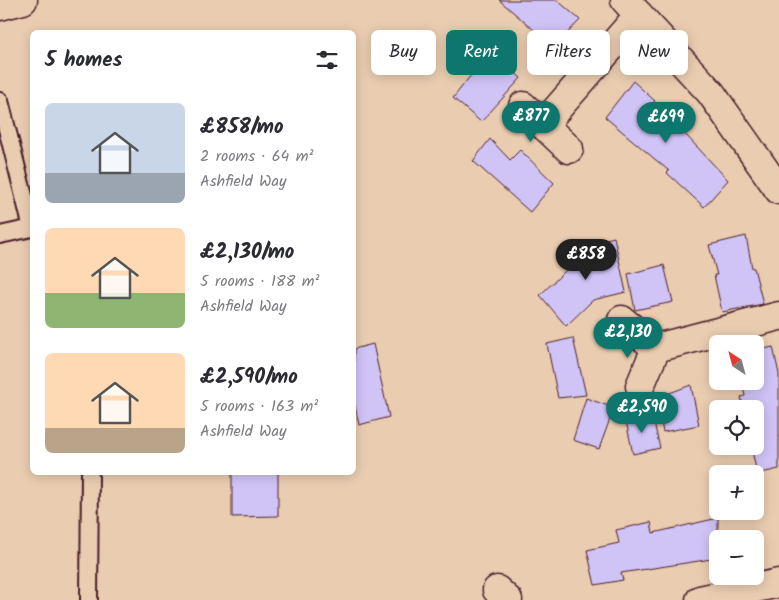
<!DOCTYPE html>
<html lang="en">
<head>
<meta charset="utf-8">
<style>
  :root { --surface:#fff; --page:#f2f2f3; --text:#2b2b33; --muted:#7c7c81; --accent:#0f766e }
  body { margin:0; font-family:Kalam,sans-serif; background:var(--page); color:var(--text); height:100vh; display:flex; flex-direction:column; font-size:19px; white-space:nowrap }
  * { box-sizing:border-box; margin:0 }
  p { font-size:16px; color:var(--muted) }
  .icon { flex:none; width:28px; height:28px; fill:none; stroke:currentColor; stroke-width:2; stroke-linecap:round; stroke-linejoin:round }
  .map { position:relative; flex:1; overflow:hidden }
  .drawer { position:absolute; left:30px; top:30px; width:326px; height:445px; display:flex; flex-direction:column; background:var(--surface); border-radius:8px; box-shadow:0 2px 12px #0003 }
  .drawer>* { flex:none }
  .banner { position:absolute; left:371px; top:30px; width:332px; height:45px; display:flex; gap:10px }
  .needle { width:32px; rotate:324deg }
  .buttons { position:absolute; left:709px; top:335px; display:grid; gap:10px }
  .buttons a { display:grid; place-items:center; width:55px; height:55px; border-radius:8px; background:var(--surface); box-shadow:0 2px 12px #0003; font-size:25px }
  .price { position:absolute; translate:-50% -42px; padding:0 11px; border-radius:18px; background:var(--accent); color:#fff; font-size:16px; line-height:32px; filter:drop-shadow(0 1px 2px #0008) }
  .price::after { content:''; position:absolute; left:50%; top:30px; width:15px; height:11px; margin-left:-8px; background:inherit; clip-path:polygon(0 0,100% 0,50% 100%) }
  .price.active { background:#222; color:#fff }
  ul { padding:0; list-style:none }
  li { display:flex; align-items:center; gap:15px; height:125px; padding:0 15px }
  li span { display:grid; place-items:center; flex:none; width:140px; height:100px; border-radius:8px; color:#555 }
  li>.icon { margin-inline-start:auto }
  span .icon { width:60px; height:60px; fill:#fffc; stroke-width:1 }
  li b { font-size:21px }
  h2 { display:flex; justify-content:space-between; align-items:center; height:60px; padding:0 15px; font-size:21px }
  .chip { padding:0 18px; border-radius:8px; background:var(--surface); box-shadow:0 2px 12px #0003; font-size:18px; line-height:45px }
  .chip.active { background:var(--accent); color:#fff }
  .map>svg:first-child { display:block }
  .building { fill:#d0c4f7; stroke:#4a1f2b }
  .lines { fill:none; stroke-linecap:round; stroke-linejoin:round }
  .lane-casing { stroke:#4a1f2b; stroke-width:20 }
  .street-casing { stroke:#4a1f2b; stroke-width:31 }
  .lane { stroke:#eacdb1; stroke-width:16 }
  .street { stroke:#eacdb1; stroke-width:28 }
</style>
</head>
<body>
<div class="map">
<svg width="779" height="600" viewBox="0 0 779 600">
  <rect width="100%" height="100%" fill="#eacdb1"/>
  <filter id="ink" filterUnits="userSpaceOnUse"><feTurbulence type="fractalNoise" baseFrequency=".02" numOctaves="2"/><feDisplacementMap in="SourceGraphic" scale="10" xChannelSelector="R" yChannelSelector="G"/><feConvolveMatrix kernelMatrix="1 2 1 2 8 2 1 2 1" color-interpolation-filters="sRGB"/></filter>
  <g filter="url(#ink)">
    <g class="building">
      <polygon points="499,0 557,0 580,20 554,47"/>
      <polygon points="490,51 521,78 481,122 453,98"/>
      <polygon points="633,81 655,101 652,104 684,133 728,180 704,207 667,173 669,171 605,117"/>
      <polygon points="490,139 510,160 520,150 554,183 530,212 473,161"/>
      <polygon points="746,236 752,268 754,268 763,304 722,312 714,275 717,275 709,245"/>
      <polygon points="614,237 626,292 593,300 566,326 540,295 582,255 580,246"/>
      <polygon points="664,265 673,302 635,310 628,274"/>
      <polygon points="573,338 586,395 558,398 547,344"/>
      <polygon points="373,344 389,417 359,425 354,401 354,349"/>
      <polygon points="773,347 779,374 779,469 757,474 751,446 755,446 755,409 744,409 741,397 745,396 742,381 755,381 755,351"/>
      <polygon points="691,385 699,425 663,432 656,398"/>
      <polygon points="586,398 614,408 599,449 573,440"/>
      <polygon points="624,412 654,423 660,448 633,454"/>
      <polygon points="232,472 278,472 278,516 232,517"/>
      <polygon points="718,518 718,558 621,573 623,580 595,585 587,550 619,543 616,530 651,522 653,533"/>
    </g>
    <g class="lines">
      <g class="lane-casing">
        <g id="lane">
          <polyline points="0,101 32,228 0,235"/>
          <polyline points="89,600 90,472"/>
        </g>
      </g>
      <g class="street-casing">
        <g id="street">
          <polyline points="625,0 711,93 779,190"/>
          <polyline points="0,6 23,0"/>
          <polyline points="523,106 569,149"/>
          <polyline points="543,125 639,15"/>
          <polyline points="622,320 656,348 779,316"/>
          <polyline points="640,386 656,348"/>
          <polyline points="497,590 508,600"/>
          <polyline points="700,600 779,583"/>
        </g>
      </g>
      <use href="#lane" class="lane"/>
      <use href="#street" class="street"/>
    </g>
  </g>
</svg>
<div class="buttons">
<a><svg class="needle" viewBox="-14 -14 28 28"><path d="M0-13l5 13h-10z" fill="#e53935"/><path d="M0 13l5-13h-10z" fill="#7c7c81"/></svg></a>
<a><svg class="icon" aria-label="locate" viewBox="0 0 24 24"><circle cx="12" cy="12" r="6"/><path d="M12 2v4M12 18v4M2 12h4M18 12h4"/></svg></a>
<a>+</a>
<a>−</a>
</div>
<b class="price" style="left:531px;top:143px">£877</b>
<b class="price" style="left:666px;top:144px">£699</b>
<b class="price active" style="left:586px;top:281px">£858</b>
<b class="price" style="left:628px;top:359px">£2,130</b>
<b class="price" style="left:642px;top:434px">£2,590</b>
<div class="banner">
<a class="chip">Buy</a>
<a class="chip active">Rent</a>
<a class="chip">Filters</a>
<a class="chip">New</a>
</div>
<section class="drawer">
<h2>5 homes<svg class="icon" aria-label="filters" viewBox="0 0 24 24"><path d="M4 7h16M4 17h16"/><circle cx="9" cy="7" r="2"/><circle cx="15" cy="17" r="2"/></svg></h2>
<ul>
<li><span style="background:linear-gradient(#c9d6e8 70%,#9aa5b1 0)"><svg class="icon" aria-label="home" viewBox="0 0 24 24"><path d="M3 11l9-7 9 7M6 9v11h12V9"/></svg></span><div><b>£858/mo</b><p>2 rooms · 64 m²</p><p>Ashfield Way</p></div></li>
<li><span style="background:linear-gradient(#ffd9b3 65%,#8fb573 0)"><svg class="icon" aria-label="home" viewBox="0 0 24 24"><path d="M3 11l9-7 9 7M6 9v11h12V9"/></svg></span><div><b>£2,130/mo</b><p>5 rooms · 188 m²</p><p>Ashfield Way</p></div></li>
<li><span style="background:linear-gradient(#ffd9b3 75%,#b9a48a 0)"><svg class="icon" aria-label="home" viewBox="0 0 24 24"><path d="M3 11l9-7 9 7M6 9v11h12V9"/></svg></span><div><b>£2,590/mo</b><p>5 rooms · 163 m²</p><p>Ashfield Way</p></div></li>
</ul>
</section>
</div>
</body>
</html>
